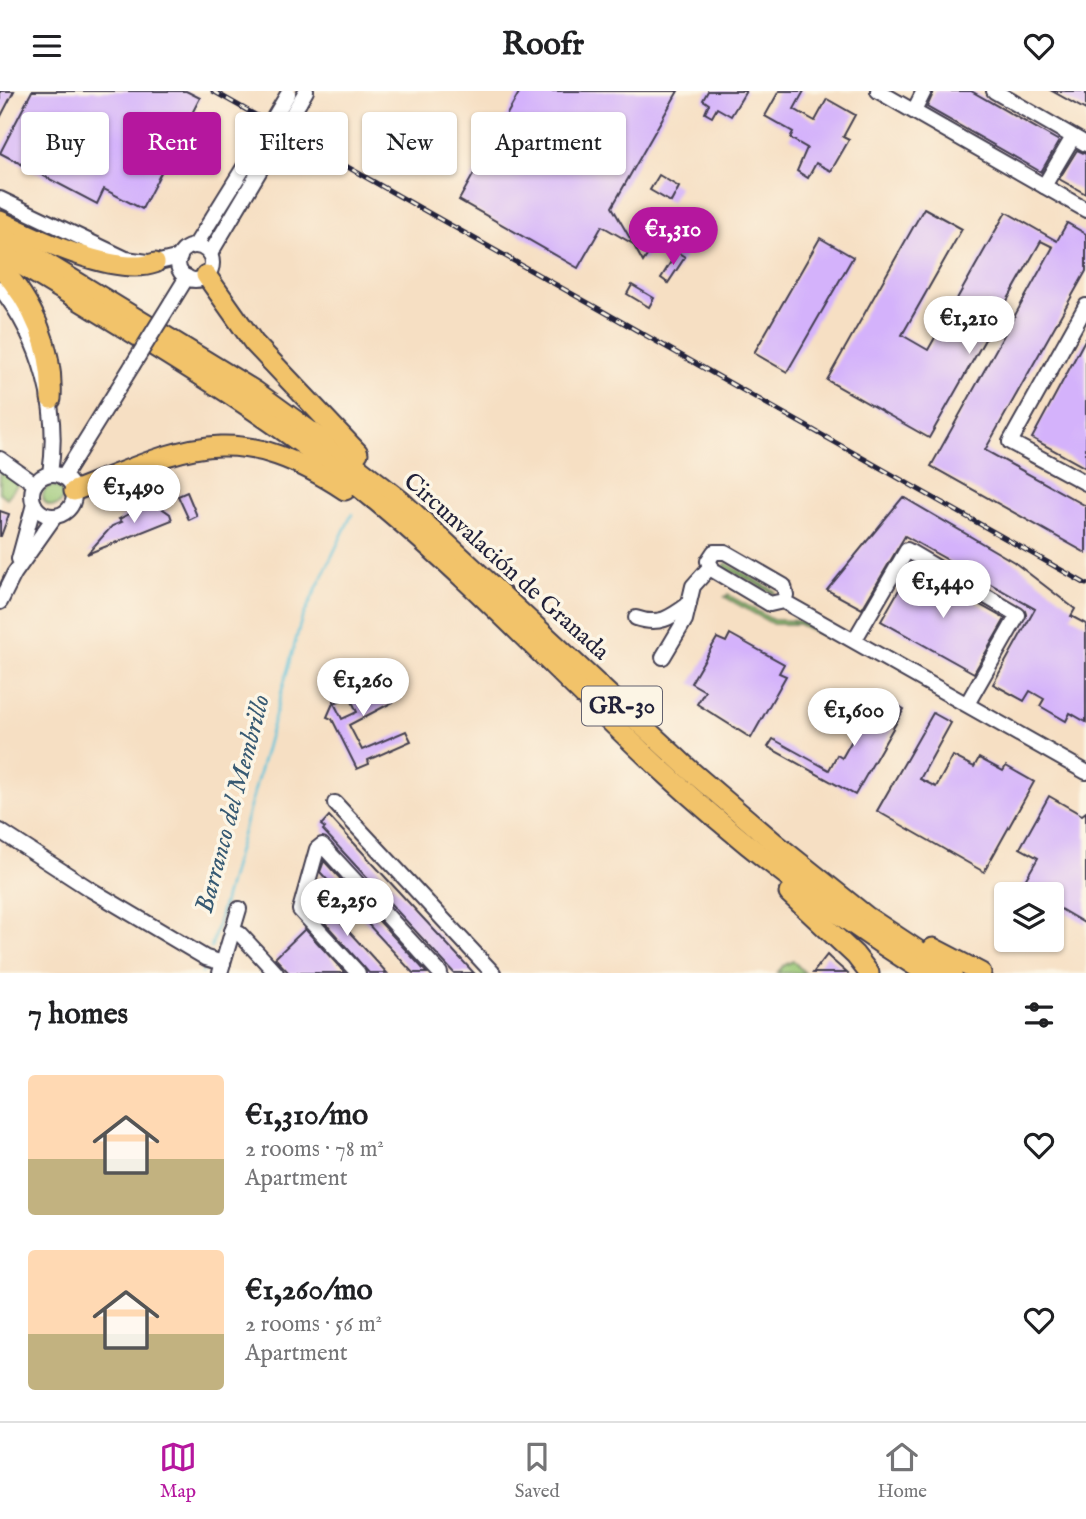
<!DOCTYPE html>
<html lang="en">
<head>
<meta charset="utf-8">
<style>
  :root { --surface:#fff; --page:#f6f6f6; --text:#202124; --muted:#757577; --line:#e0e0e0; --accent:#b5179e }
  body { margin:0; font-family:"IM FELL English",serif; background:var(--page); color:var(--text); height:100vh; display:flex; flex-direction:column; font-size:26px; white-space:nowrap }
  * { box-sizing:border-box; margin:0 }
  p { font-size:23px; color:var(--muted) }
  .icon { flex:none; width:38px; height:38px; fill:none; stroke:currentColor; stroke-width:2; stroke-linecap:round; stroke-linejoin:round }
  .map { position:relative; height:882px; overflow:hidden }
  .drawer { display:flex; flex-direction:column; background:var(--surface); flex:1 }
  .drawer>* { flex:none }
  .guide { position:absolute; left:21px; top:21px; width:700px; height:63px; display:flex; gap:14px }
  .buttons { position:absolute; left:994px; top:791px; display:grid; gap:14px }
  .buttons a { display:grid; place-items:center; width:70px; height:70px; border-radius:7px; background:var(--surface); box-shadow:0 2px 5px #0004; font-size:35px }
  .price { position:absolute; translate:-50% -60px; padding:0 16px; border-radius:24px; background:#fff; color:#222; font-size:23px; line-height:46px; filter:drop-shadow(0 2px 4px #0008) }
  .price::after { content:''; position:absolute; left:50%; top:42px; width:21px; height:16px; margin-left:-10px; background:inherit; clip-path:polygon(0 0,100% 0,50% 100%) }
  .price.selected { background:var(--accent); color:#fff }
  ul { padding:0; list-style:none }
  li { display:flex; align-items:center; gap:21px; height:175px; padding:0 28px }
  li span { display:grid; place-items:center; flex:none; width:196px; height:140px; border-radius:7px; color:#555 }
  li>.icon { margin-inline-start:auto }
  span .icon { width:84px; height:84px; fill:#fffc; stroke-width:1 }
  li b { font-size:30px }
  h2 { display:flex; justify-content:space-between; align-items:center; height:84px; padding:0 28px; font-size:30px }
  .tag { padding:0 24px; border-radius:7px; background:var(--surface); box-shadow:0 2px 5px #0004; font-size:24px; line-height:63px }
  .tag.selected { background:var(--accent); color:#fff }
  header { display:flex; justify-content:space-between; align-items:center; height:91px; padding:0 28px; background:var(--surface); font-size:32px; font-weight:700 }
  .dock { display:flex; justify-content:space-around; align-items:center; height:98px; border-top:2px solid var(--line); background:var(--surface); font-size:19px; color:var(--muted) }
  .dock a { display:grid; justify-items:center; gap:4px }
  .dock .selected { color:var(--accent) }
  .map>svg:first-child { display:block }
  .green { fill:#9ac876; stroke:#5e7558; stroke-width:2 }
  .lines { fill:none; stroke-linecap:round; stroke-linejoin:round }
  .stream { stroke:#5dc3db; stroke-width:2.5 }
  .building { fill:#d4b2fb; fill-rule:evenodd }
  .minor-casing { stroke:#423e4f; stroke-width:18 }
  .highway-casing { stroke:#423e4f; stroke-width:23 }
  .minor { stroke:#fff; stroke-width:14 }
  .highway { stroke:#f2c36a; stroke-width:19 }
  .rail-casing { stroke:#22223b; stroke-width:5 }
  .rail { stroke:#fcf5e5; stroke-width:2.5; stroke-dasharray:8; stroke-linecap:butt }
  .minor-bridge-casing { stroke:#423e4f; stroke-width:18; stroke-linecap:butt }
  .minor-bridge { stroke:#fff; stroke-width:14 }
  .labels { text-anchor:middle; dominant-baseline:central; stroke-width:7; stroke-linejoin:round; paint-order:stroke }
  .shield { fill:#fcf5e5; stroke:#63616e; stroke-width:2 }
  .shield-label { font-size:23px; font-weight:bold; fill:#22223b }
  .street-label { font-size:24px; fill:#22223b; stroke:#fcf5e5 }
  .water-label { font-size:26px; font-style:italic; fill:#375a73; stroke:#fcf5e5 }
</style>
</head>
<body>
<header><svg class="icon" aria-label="menu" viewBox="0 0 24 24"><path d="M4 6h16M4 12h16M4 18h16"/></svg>Roofr<svg class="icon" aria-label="heart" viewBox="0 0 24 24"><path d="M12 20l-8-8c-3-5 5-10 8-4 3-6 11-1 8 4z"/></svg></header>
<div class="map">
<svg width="1086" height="882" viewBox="0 0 1086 882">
  <rect width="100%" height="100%" fill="#fcf5e5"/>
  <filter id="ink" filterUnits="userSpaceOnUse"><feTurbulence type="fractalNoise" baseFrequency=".0143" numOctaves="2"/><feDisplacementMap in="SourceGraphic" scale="14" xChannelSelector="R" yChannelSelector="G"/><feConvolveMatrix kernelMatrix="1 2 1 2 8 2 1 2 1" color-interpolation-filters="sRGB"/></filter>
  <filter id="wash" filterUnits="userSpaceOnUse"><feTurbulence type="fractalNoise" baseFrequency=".00686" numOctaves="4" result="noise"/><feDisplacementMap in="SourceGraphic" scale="28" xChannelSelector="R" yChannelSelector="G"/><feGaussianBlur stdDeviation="1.57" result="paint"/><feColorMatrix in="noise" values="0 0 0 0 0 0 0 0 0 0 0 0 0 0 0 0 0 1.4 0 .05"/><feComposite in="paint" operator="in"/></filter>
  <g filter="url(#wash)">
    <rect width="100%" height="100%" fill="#f6dfc3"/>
    <g class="green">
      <polygon points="0,379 18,393 7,407 0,402"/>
      <circle cx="53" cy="405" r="10"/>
      <polygon points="726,472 775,500 775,503 724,476"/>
      <polygon points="728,504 773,529 799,530 825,541 826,546 799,533 773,533 725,506"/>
      <polygon points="793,870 805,882 777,882 783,875"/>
    </g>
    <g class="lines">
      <g class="stream">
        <polyline points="211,857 301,530 352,423"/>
        <polyline points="202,882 203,880"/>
      </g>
    </g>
    <g id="blocks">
      <g class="building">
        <polygon points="0,0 14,0 0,27"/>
        <polygon points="32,0 186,0 200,7 142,118 104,98 97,113 0,62"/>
        <polygon points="520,0 678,0 612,116 631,149 640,136 652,157 643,171 633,153 602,135 578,177 459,109"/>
        <polygon points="708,0 746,0 731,25 717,17 712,26 705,22 709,13 703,9"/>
        <polygon points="779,0 804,0 794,18 815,30 827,8 855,24 843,46 849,49 831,80 816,72 808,87 797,80 807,57 790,47 793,41 765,25"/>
        <polygon points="934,0 971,0 1059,50 1041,81 927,16"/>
        <polygon points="1052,0 1086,0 1086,19"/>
        <polygon points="1077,59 1086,63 1086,103 1059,88"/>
        <polygon points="659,84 679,96 671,111 650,99"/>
        <polygon points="924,117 962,138 902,244 928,259 1006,121 1057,150 1067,132 1086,143 1086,180 985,359 1086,415 1086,462 931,375 1053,156 1041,150 929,347 827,289"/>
        <polygon points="820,147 853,166 787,281 754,262"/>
        <polygon points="677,161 685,166 668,192 661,187"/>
        <polygon points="632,194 654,207 649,216 627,203"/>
        <polygon points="1086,247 1086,377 1032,347"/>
        <polygon points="187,401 197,425 189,429 178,405"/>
        <polygon points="903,406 1014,471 1075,518 1071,525 1086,533 1086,631 1070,622 1066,630 1040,615 1044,608 1030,600 1024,610 993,593 1035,518 905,445 862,518 827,499"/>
        <polygon points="153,411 170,423 172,429 87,463 112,435 122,431 119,428"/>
        <polygon points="0,420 9,423 1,445 0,445"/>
        <polygon points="912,476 1005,528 974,582 881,530"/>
        <polygon points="730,543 784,573 779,582 786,585 751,647 697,613 705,600 691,592 717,547 726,551"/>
        <path d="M380 581 393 611 349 634 362 659 406 640 411 650 368 669 369 673 357 678 332 628 327 626 337 603ZM350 606 357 621 342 628 334 612Z"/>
        <polygon points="878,603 904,618 855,704 768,656 773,648 829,679 837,664 842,667"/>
        <polygon points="933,622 951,632 920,688 936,696 953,665 974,676 979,667 1003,680 1006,675 1034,691 984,781 877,720"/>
        <polygon points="1049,705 1082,724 1086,721 1086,833 1052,813 1052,803 1034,803 1021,796 1038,767 1020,757"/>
        <polygon points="329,725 422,826 474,882 454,882 323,739 325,737 321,734"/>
        <polygon points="324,770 427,882 413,882 320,781"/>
        <polygon points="314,803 377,871 387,882 369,882 311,816"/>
        <polygon points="305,838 345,882 289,882 275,867"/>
        <polygon points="827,864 830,867 847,882 813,882"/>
      </g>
    </g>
  </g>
  <g filter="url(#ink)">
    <use href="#blocks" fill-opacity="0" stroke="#423e4f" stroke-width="2"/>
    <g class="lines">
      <g class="minor-casing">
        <g id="minor">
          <polyline points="878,0 1086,119"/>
          <polyline points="994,0 1086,53"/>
          <polyline points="299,12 306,0"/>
          <polyline points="914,20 924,0"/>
          <polyline points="1044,95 1073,46"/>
          <polyline points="0,108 126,168 155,172 180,166"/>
          <polyline points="195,155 254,60"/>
          <circle cx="195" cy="172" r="17"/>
          <polyline points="210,163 266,69"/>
          <path d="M0 197C41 249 60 319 50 383"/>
          <polyline points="171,212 187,186"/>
          <polyline points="1086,215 1010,351 1086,392"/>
          <polyline points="0,368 35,393"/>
          <circle cx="53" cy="404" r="21"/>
          <polyline points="63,386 132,275"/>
          <polyline points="19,468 34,413"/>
          <polyline points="783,510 786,504 784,495 725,461 714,461 708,470 713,479 770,513 783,510 1086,681"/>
          <polyline points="0,511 14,483 55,425"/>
          <path d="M636 527C659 535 670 527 689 513"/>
          <polyline points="858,543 907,459 1018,524 967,613"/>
          <polyline points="663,566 685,529 693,495 711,475"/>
          <polyline points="335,712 493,882"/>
          <polyline points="0,740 88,797 206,867 223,872"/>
          <polyline points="232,840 240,843 276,882"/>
          <polyline points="220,882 239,818"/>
          <polyline points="358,882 300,819 317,758 322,754 440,882"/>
        </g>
      </g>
      <g class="highway-casing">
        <g id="highway">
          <path d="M0 130C37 148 116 186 155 172"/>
          <polyline points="0,144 255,300 332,356 400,409 692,681 776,753 866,825 952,882"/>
          <path d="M0 161C128 240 258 313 375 409 473 490 561 585 655 673 739 751 829 821 926 882"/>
          <path d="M0 176C33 211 54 259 51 308"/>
          <polyline points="206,184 254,252 358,362"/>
          <path d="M74 400C187 356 233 326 345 399"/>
          <polyline points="789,802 855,864 869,882"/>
          <polyline points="933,857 981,882"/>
        </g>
      </g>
      <use href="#minor" class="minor"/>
      <use href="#highway" class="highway"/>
      <g class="rail-casing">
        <polyline id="rail" points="213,0 1086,493"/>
      </g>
      <use href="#rail" class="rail"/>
      <g class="minor-bridge-casing">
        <g id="minor-bridge">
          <polyline points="254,60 288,3"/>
          <polyline points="266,69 299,12"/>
          <polyline points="132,275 171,212"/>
        </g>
      </g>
      <use href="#minor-bridge" class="minor-bridge"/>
    </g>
  </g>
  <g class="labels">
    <rect class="shield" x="582" y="595.5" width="80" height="39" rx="5"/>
    <g class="shield-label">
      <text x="622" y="615">GR-30</text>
    </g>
    <g class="street-label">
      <text transform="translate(506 476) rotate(42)">Circunvalación de Granada</text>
    </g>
    <g class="water-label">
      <text transform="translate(233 713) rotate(-75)">Barranco del Membrillo</text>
    </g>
  </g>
</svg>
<div class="buttons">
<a><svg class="icon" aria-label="layers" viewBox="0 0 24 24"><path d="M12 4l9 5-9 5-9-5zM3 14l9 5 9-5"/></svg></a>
</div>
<b class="price selected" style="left:673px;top:176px">€1,310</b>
<b class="price" style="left:969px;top:265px">€1,210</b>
<b class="price" style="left:134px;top:434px">€1,490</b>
<b class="price" style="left:943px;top:529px">€1,440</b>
<b class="price" style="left:363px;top:627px">€1,260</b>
<b class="price" style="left:854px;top:657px">€1,600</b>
<b class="price" style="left:347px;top:847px">€2,250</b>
<div class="guide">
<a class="tag">Buy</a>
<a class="tag selected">Rent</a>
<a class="tag">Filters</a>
<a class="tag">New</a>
<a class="tag">Apartment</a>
</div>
</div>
<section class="drawer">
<h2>7 homes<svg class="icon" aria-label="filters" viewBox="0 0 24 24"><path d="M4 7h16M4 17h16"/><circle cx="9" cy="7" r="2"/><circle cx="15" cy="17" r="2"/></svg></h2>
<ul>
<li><span style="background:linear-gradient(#ffd9b3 60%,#c2b280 0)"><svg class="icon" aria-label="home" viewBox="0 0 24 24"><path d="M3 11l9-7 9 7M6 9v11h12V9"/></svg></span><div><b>€1,310/mo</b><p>2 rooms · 78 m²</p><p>Apartment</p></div><svg class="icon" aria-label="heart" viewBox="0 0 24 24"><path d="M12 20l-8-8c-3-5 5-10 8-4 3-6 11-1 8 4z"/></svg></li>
<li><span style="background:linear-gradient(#ffd9b3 60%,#c2b280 0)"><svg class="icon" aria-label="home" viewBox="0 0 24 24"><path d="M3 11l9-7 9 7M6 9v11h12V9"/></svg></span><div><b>€1,260/mo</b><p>2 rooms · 56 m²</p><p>Apartment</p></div><svg class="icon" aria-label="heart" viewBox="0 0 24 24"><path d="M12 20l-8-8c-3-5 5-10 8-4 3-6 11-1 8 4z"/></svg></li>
</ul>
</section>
<nav class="dock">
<a class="selected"><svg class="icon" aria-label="map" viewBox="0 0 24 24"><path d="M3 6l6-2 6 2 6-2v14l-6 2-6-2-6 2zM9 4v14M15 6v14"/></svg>Map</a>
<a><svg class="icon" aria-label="saved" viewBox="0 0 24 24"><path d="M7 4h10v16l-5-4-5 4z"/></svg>Saved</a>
<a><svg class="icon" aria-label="home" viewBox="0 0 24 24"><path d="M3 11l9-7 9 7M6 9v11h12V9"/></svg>Home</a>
</nav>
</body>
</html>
